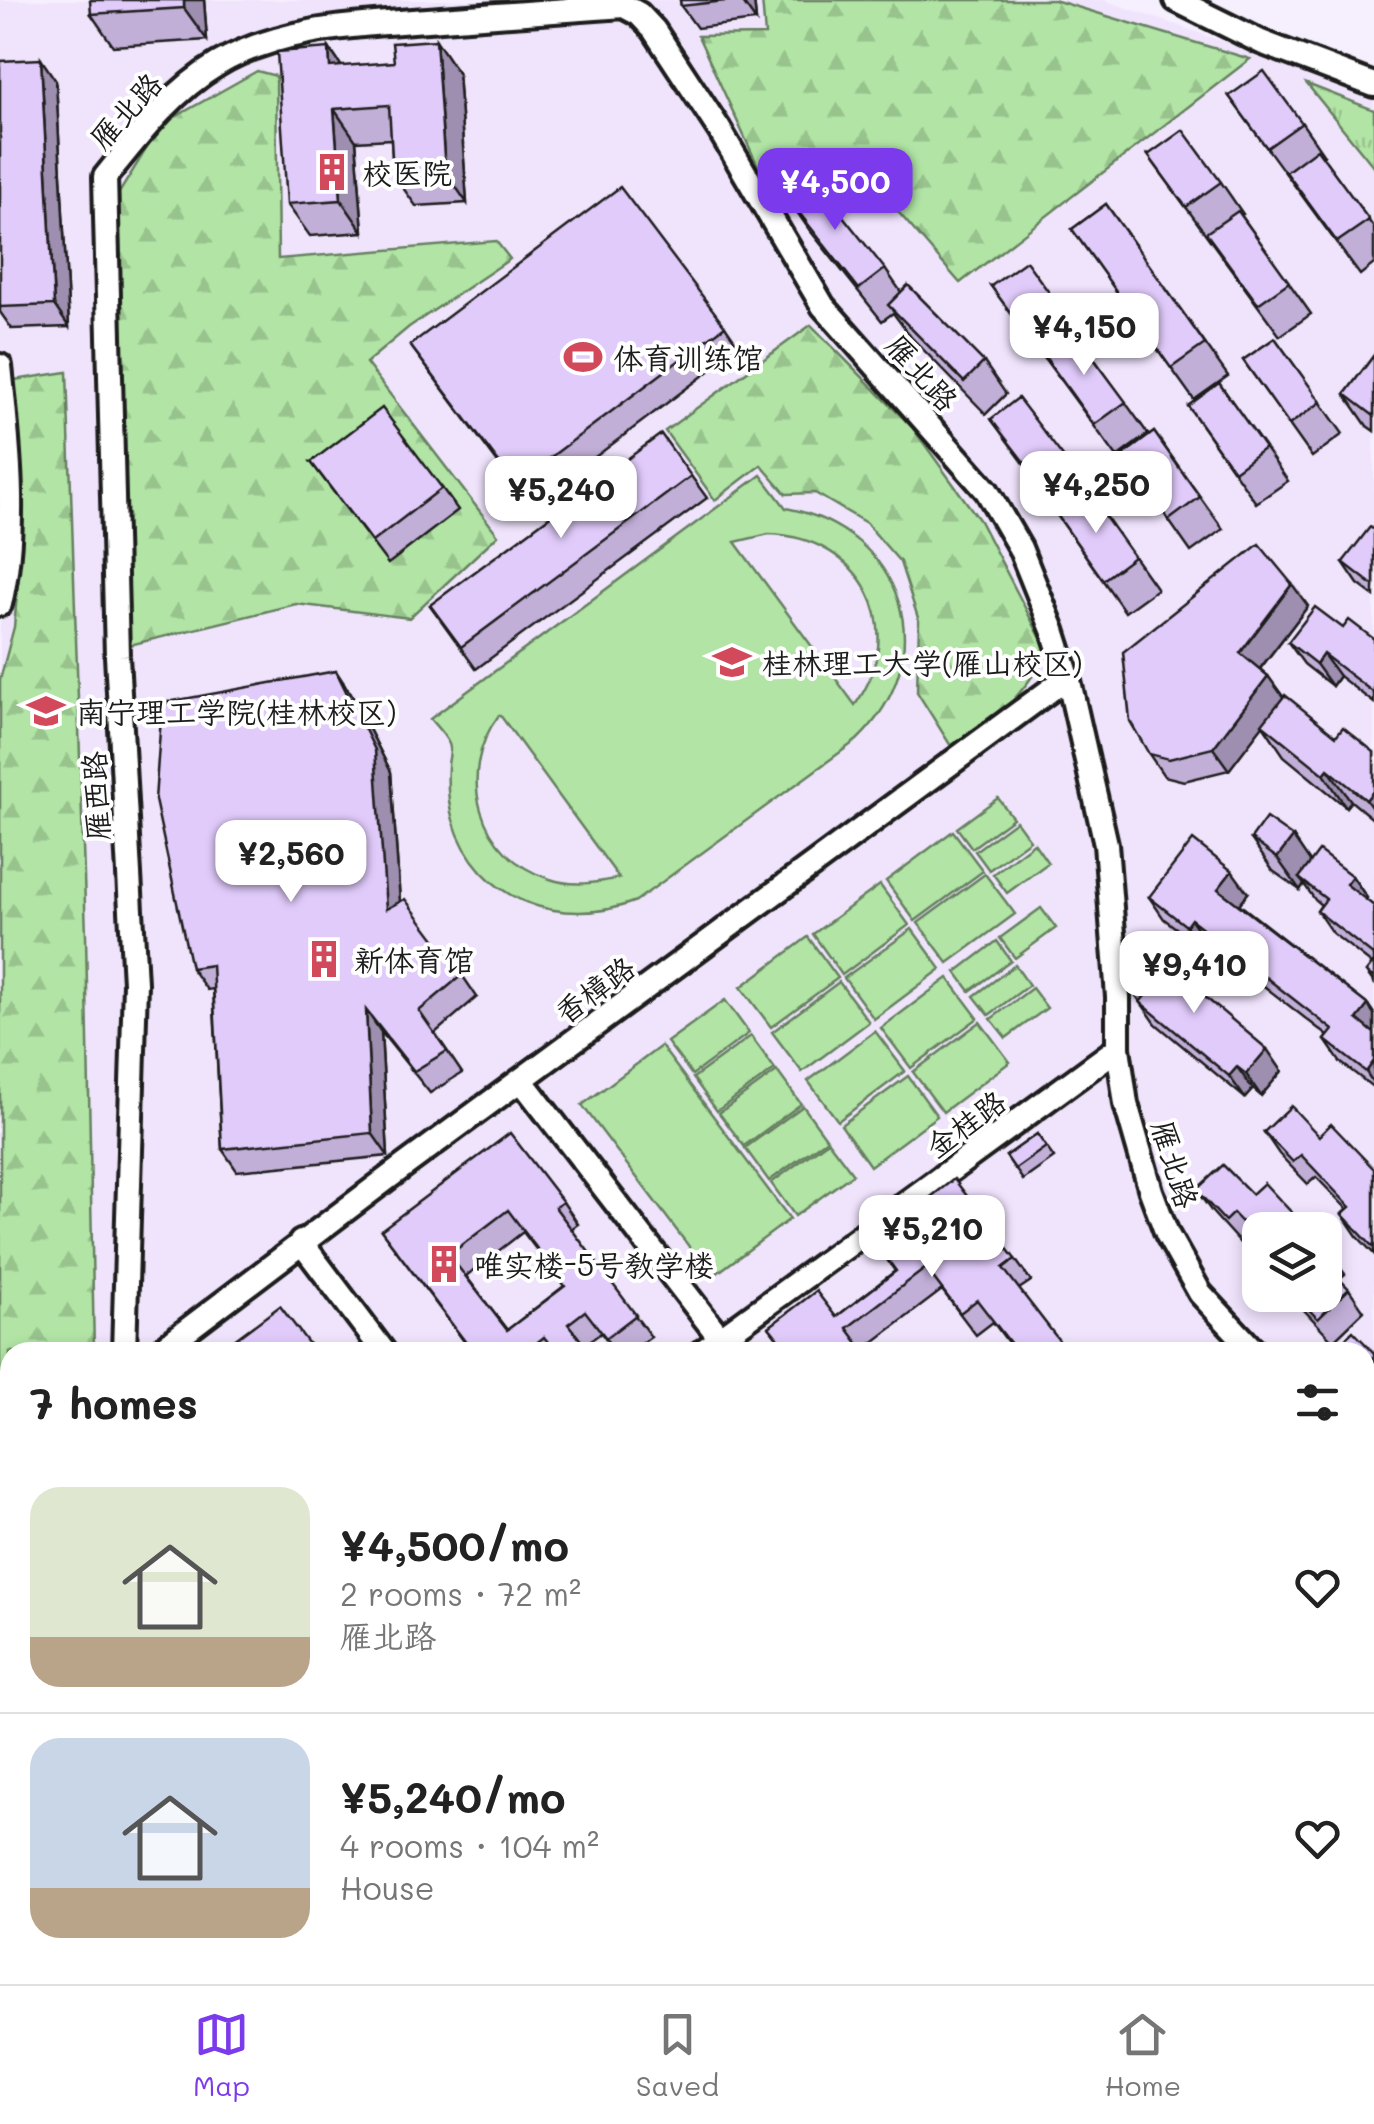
<!DOCTYPE html>
<html lang="en">
<head>
<meta charset="utf-8">
<style>
  :root { --surface:#fff; --page:#f6f6f6; --text:#222; --muted:#767676; --line:#e0e0e0; --accent:#7c3aed }
  body { margin:0; font-family:Mali,"LXGW WenKai TC",sans-serif; background:var(--page); color:var(--text); height:100vh; display:flex; flex-direction:column; font-size:38px; white-space:nowrap }
  * { box-sizing:border-box; margin:0 }
  p { font-size:32px; color:var(--muted) }
  .icon { flex:none; width:55px; height:55px; fill:none; stroke:currentColor; stroke-width:2; stroke-linecap:round; stroke-linejoin:round }
  .map { position:relative; flex:1; overflow:hidden }
  .side { position:absolute; left:0px; top:1342px; width:1375px; height:642px; display:flex; flex-direction:column; background:var(--surface); border-radius:30px 30px 0 0; box-shadow:0 5px 15px #0003 }
  .side>* { flex:none }
  .tools { position:absolute; left:1242px; top:1212px; display:grid; gap:20px }
  .tools a { display:grid; place-items:center; width:100px; height:100px; border-radius:20px; background:var(--surface); box-shadow:0 5px 15px #0003; font-size:50px }
  .price { position:absolute; translate:-50% -85px; padding:0 22px; border-radius:20px; background:#fff; color:#222; font-size:32px; line-height:65px; filter:drop-shadow(0 2px 5px #0008) }
  .price::after { content:''; position:absolute; left:50%; top:60px; width:30px; height:22px; margin-left:-15px; background:inherit; clip-path:polygon(0 0,100% 0,50% 100%) }
  .price.on { background:var(--accent); color:#fff }
  ul { padding:0; list-style:none }
  li { display:flex; align-items:center; gap:30px; height:250px; padding:0 30px }
  li+li { border-top:2px solid var(--line) }
  li span { display:grid; place-items:center; flex:none; width:280px; height:200px; border-radius:30px; color:#555 }
  li>.icon { margin-inline-start:auto }
  span .icon { width:120px; height:120px; fill:#fffc; stroke-width:1 }
  li b { font-size:42px }
  h2 { display:flex; justify-content:space-between; align-items:center; height:120px; padding:0 30px; font-size:42px }
  .dock { display:flex; justify-content:space-around; align-items:center; height:140px; border-top:2px solid var(--line); background:var(--surface); font-size:28px; color:var(--muted) }
  .dock a { display:grid; justify-items:center; gap:5px }
  .dock .on { color:var(--accent) }
  .map>svg:first-child { display:block }
  .built { fill:#f0e4fd; fill-rule:evenodd }
  .grass { fill:url(#grass-tufts); stroke:#668060; stroke-width:2.5 }
  .forest { fill:url(#forest-firs); stroke:#668060; stroke-width:2.5 }
  .pitch { fill:#b1e4a5; stroke:#668060; stroke-width:2.5; fill-rule:evenodd }
  .lines { fill:none; stroke-linecap:round; stroke-linejoin:round }
  .street-casing { stroke:#1c1c1c; stroke-width:30 }
  .street { stroke:#fff; stroke-width:22 }
  .wall { fill:#c2afd8; stroke:#1c1c1c; stroke-width:2.5; fill-rule:evenodd }
  .shaded-wall { fill:#9e8eb0; stroke:#1c1c1c; stroke-width:2.5 }
  .building { fill:#e1cbfb; stroke:#1c1c1c; stroke-width:2.5; fill-rule:evenodd }
  .labels { text-anchor:middle; dominant-baseline:central; stroke-width:8; stroke-linejoin:round; paint-order:stroke }
  .street-label { font-size:30px; fill:#1c1c1c; stroke:#fff }
  .poi-label { font-size:30px; fill:#1c1c1c; stroke:#fff; text-anchor:start }
</style>
</head>
<body>
<div class="map">
<svg width="1374" height="1984" viewBox="0 0 1374 1984">
  <defs>
    <pattern id="grass-tufts" width="24" height="20" patternUnits="userSpaceOnUse" patternTransform="scale(2.5)"><rect width="24" height="20" fill="#b1e4a5"/><path d="M3 7l-1-3M5 7V3M7 7l1-3M15 17l-1-3M17 17v-4M19 17l1-3" fill="none" stroke="#98c38d"/></pattern>
    <pattern id="forest-firs" width="22" height="20" patternUnits="userSpaceOnUse" patternTransform="scale(2.5)"><rect width="22" height="20" fill="#b1e4a5"/><path d="M5 1l3.5 6h-7zM16 11l3.5 6h-7z" fill="#98c38d"/></pattern>
  </defs>
  <rect width="100%" height="100%" fill="#f6effe"/>
  <filter id="ink" filterUnits="userSpaceOnUse"><feTurbulence type="fractalNoise" baseFrequency=".01" numOctaves="2"/><feDisplacementMap in="SourceGraphic" scale="20" xChannelSelector="R" yChannelSelector="G"/><feConvolveMatrix kernelMatrix="1 2 1 2 8 2 1 2 1" color-interpolation-filters="sRGB"/></filter>
  <g filter="url(#ink)">
    <path class="built" d="M0 0H1104L1374 94V1984H0ZM1260 1230H1325V1295H1260ZM10 1352H1365V1975H10Z"/>
    <g class="grass">
      <polygon points="1307,84 1374,110 1374,167"/>
      <polygon points="1365,1774 1374,1774 1374,1951 1365,1947"/>
      <polygon points="968,1975 1139,1975 1131,1984 980,1984"/>
    </g>
    <g class="forest">
      <polygon points="762,0 1054,0 1250,59 960,283 845,151 775,203 698,36 765,35"/>
      <polygon points="257,71 276,76 278,259 496,241 510,259 409,327 366,363 498,535 409,618 296,604 126,646 119,193 161,125"/>
      <path d="M811 325 912 427 980 521 1048 652C1021 697 996 722 954 751L917 692 919 621 900 562 866 523 815 493 786 494 761 465 715 500 665 431Z"/>
      <polygon points="67,372 86,935 94,1352 10,1352 10,1519 0,1538 0,680 14,627 22,539 14,380"/>
      <polygon points="1366,1489 1374,1498 1374,1750 1365,1750"/>
    </g>
    <g class="pitch">
      <path d="M761 475 786 508C904 531 944 656 857 740L636 901C562 930 477 902 453 820 448 803 447 784 448 766 448 759 452 750 449 744 445 735 436 726 430 719ZM769 534C861 537 911 628 855 705L735 542ZM499 715H500L619 878C596 883 573 887 550 879 478 857 455 773 499 715Z"/>
      <polygon points="998,798 1013,818 972,848 957,828"/>
      <polygon points="1016,821 1030,840 989,870 975,851"/>
      <polygon points="953,831 983,871 915,921 886,881"/>
      <polygon points="1034,843 1048,863 1007,893 993,874"/>
      <polygon points="985,874 1015,914 948,963 918,923"/>
      <polygon points="880,885 909,925 842,975 813,934"/>
      <polygon points="1041,908 1056,928 1015,958 1000,938"/>
      <polygon points="912,929 941,969 874,1019 844,978"/>
      <polygon points="808,937 838,978 771,1027 741,987"/>
      <polygon points="997,941 1011,961 970,991 956,972"/>
      <polygon points="1015,965 1029,985 989,1015 974,996"/>
      <polygon points="948,978 978,1018 911,1068 881,1028"/>
      <polygon points="839,982 869,1022 802,1072 772,1032"/>
      <polygon points="1032,988 1047,1008 1006,1038 991,1019"/>
      <polygon points="725,1000 749,1033 692,1075 667,1042"/>
      <polygon points="980,1022 1010,1062 943,1112 913,1072"/>
      <polygon points="875,1031 905,1071 838,1121 808,1081"/>
      <polygon points="751,1036 775,1069 717,1111 693,1078"/>
      <polygon points="661,1046 790,1219 712,1277 582,1105"/>
      <polygon points="777,1071 801,1104 744,1146 719,1113"/>
      <polygon points="908,1076 937,1116 870,1166 841,1125"/>
      <polygon points="803,1106 827,1139 769,1181 745,1148"/>
      <polygon points="828,1141 853,1174 795,1216 771,1183"/>
    </g>
    <g class="lines">
      <g class="street-casing">
        <g id="street">
          <polyline points="1176,0 1261,42 1374,85"/>
          <path d="M0 366C8 443 18 527 0 604"/>
          <polyline points="521,1080 731,1352"/>
          <polyline points="301,1242 384,1352"/>
          <path d="M124 1352 135 983 117 656 105 177C139 135 171 92 218 64 285 25 366 25 441 19 502 15 563 10 624 6L639 14 654 30 719 129 823 306 987 491 1020 548 1053 630 1068 677 1106 844 1118 997V1048L1126 1104 1151 1191 1167 1234 1200 1293 1255 1352"/>
          <polyline points="158,1352 405,1165 1068,677"/>
          <polyline points="702,1352 1118,1048"/>
          <polyline points="1365,1467 1374,1476"/>
          <polyline points="0,1609 10,1592"/>
          <polyline points="0,1729 10,1742"/>
          <polyline points="1365,1765 1374,1765"/>
          <polyline points="189,1975 196,1984"/>
          <polyline points="526,1975 533,1984"/>
          <polyline points="862,1975 873,1984"/>
          <polyline points="960,1975 971,1984"/>
          <polyline points="345,1984 357,1975"/>
        </g>
      </g>
      <use href="#street" class="street"/>
    </g>
    <g class="wall">
      <polygon points="204,0 207,40 113,46 91,14"/>
      <polygon points="680,0 754,0 756,21 697,28 681,6"/>
      <polygon points="329,48 341,66 458,73 467,203 416,206 393,174 391,139 356,141 363,232 310,236 287,204"/>
      <polygon points="56,81 69,327 12,329 0,312 0,307"/>
      <polygon points="1229,96 1302,123 1324,155 1322,156 1374,228 1374,264 1360,275"/>
      <polygon points="1148,155 1221,182 1243,214 1241,215 1311,314 1280,336"/>
      <polygon points="786,196 885,269 901,292 984,362 1006,394 986,414 911,337 893,313 882,321 808,228"/>
      <polygon points="1106,204 1228,376 1194,400 1072,229"/>
      <polygon points="991,286 1064,313 1086,345 1085,346 1148,434 1117,457"/>
      <polygon points="725,326 740,348 530,506 410,345"/>
      <polygon points="1275,338 1343,434 1312,457 1243,360"/>
      <polygon points="1374,355 1374,431 1367,426 1345,394"/>
      <polygon points="1219,383 1288,481 1256,503 1188,406"/>
      <polygon points="991,419 1074,471 1157,589 1125,612 1057,515 1060,512"/>
      <polygon points="1154,432 1223,529 1191,552 1123,455"/>
      <polygon points="311,462 442,488 458,510 388,564"/>
      <polygon points="691,476 707,498 476,669 430,605"/>
      <polygon points="1374,530 1374,596 1358,584 1343,562"/>
      <polygon points="1308,606 1260,669 1268,676 1283,697 1336,736 1374,752 1374,820 1351,801 1346,807 1284,756 1263,725 1229,770 1184,781 1164,776 1149,754"/>
      <polygon points="1343,628 1374,639 1374,703 1339,676 1332,686 1304,664 1288,642"/>
      <polygon points="351,694 391,772 400,902 462,975 477,997 435,1033 462,1073 430,1093 381,1032 388,1156 237,1171 222,1149 213,989 207,990 191,968"/>
      <polygon points="1293,837 1310,863 1352,876 1367,898 1366,900 1374,906 1374,983 1366,972 1372,964 1332,933 1317,911 1321,905 1315,900 1304,884 1300,890 1273,871 1251,839"/>
      <polygon points="1248,893 1239,904 1368,1005 1374,1014 1374,1088 1340,1062 1325,1040 1328,1036 1206,941 1202,948 1164,919 1149,897"/>
      <polygon points="1125,980 1282,1071 1261,1096 1253,1089 1245,1098 1156,1024"/>
      <polygon points="1264,1132 1319,1136 1374,1169 1374,1254 1357,1236 1342,1214 1347,1209 1316,1177 1308,1184 1279,1154"/>
      <polygon points="1037,1134 1054,1158 1023,1180 1006,1156"/>
      <polygon points="1196,1190 1252,1194 1260,1230 1260,1247 1249,1235 1240,1243 1212,1212"/>
      <path d="M563 1202 578 1224 571 1229 651 1337 630 1352H616L601 1333 584 1345 590 1352H472L381 1230ZM523 1232 564 1286 507 1330 466 1276Z"/>
      <polygon points="874,1241 1015,1259 1031,1281 1019,1289 1010,1345 993,1322 976,1335 942,1290 863,1350 864,1352 788,1352 769,1327 836,1317 895,1271"/>
      <polygon points="1325,1248 1345,1274 1339,1279 1349,1289 1364,1311 1333,1341 1290,1295 1325,1295"/>
      <polygon points="1365,1352 1374,1353 1374,1397 1373,1396 1365,1403"/>
      <polygon points="0,1832 10,1845 10,1952 0,1940"/>
      <polygon points="218,1975 302,1975 307,1982 304,1984 225,1984"/>
    </g>
    <g class="shaded-wall">
      <polygon points="184,0 204,0 207,40 184,8"/>
      <polygon points="741,0 754,0 756,21"/>
      <polygon points="436,40 458,73 467,203 445,171"/>
      <polygon points="329,48 351,80 330,67"/>
      <polygon points="41,59 56,81 69,327 54,305"/>
      <polygon points="334,109 356,141 363,232 341,200"/>
      <polygon points="1292,584 1308,606 1255,675 1240,653"/>
      <polygon points="1323,654 1339,676 1332,686 1316,664"/>
      <polygon points="336,671 351,694 391,772 402,931 386,909"/>
      <polygon points="1268,676 1284,698 1229,770 1213,748"/>
      <polygon points="1328,769 1351,801 1346,807 1324,774"/>
      <polygon points="1374,790 1374,811 1366,800"/>
      <polygon points="1293,837 1315,869 1299,878 1304,884 1300,890 1277,858"/>
      <polygon points="1232,871 1248,893 1234,911 1218,889"/>
      <polygon points="1352,876 1367,898 1361,906 1346,884"/>
      <polygon points="1191,919 1206,941 1202,948 1186,926"/>
      <polygon points="1368,1005 1374,1014 1374,1039 1357,1019"/>
      <polygon points="366,1010 381,1032 388,1156 372,1133"/>
      <polygon points="1267,1049 1282,1071 1261,1096 1246,1074"/>
      <polygon points="1374,1061 1374,1084 1366,1072"/>
      <polygon points="1237,1067 1253,1089 1245,1098 1229,1076"/>
      <polygon points="1264,1975 1280,1975 1285,1984 1270,1984"/>
      <polygon points="1353,1975 1361,1975 1368,1984 1354,1984"/>
    </g>
    <g class="building">
      <polygon points="90,0 184,0 184,8 91,14"/>
      <polygon points="680,0 735,0 681,6"/>
      <polygon points="436,40 445,171 393,174 389,105 334,109 341,200 287,204 277,52 329,48 330,67 394,62 392,43"/>
      <polygon points="41,59 54,305 0,307 0,61"/>
      <polygon points="1264,71 1302,123 1267,148 1229,96"/>
      <polygon points="1183,130 1221,182 1186,207 1148,155"/>
      <polygon points="1317,149 1369,220 1337,242 1286,172"/>
      <polygon points="811,176 885,269 859,289 786,196"/>
      <polygon points="620,187 725,326 515,484 410,345"/>
      <polygon points="1106,204 1205,344 1171,368 1072,229"/>
      <polygon points="1238,211 1289,282 1258,304 1206,233"/>
      <polygon points="1026,261 1064,313 1029,338 991,286"/>
      <polygon points="908,285 984,362 964,382 888,305"/>
      <polygon points="1074,332 1126,402 1094,425 1043,354"/>
      <polygon points="1275,338 1321,402 1289,425 1243,360"/>
      <polygon points="1374,355 1374,416 1345,394"/>
      <polygon points="1219,383 1265,448 1234,471 1188,406"/>
      <polygon points="1018,398 1074,471 1047,492 991,419"/>
      <polygon points="382,408 442,488 372,542 311,462"/>
      <polygon points="1154,432 1200,497 1169,520 1123,455"/>
      <polygon points="661,434 691,476 461,647 430,605"/>
      <polygon points="1088,493 1134,557 1103,580 1057,515"/>
      <polygon points="1370,527 1374,530 1374,586 1343,562"/>
      <polygon points="1259,544 1292,584 1240,653 1268,676 1213,748 1169,759 1149,754 1130,721 1123,652"/>
      <polygon points="1315,607 1343,628 1349,620 1374,639 1374,693 1323,654 1316,664 1288,642"/>
      <polygon points="336,671 375,750 386,909 405,899 462,975 419,1011 447,1051 414,1071 366,1010 372,1133 222,1149 212,965 191,968 155,800 162,703"/>
      <polygon points="1285,695 1336,736 1343,727 1374,752 1374,790 1366,800 1328,769 1324,774 1262,724"/>
      <polygon points="1266,818 1293,837 1277,858 1251,839"/>
      <polygon points="1193,840 1232,871 1218,889 1368,1005 1357,1019 1374,1033 1374,1061 1366,1072 1325,1040 1333,1030 1191,919 1186,926 1149,897"/>
      <polygon points="1319,851 1352,876 1346,884 1374,906 1374,956 1317,911 1326,899 1299,878"/>
      <polygon points="1149,950 1267,1049 1246,1074 1237,1067 1229,1076 1140,1002 1145,996 1125,980"/>
      <polygon points="1374,962 1374,978 1366,972"/>
      <polygon points="1291,1106 1319,1136 1331,1124 1374,1169 1374,1248 1342,1214 1350,1207 1301,1155 1293,1162 1264,1132"/>
      <path d="M510 1133 563 1202 555 1207 636 1315 606 1338 585 1311 568 1324 590 1352H556L544 1337 525 1352H473L381 1230ZM508 1210 565 1286 507 1330 449 1255Z"/>
      <polygon points="1037,1134 1046,1147 1015,1169 1006,1156"/>
      <polygon points="1223,1165 1252,1194 1264,1183 1308,1230 1260,1230 1260,1241 1233,1213 1225,1221 1196,1190"/>
      <polygon points="954,1179 1015,1259 1003,1268 1068,1352 1000,1352 1011,1344 977,1300 960,1313 926,1268 847,1328 861,1347 854,1352 789,1352 769,1327 816,1291 836,1317 896,1271 874,1241"/>
      <polygon points="1325,1264 1349,1289 1318,1319 1295,1295 1325,1295"/>
      <polygon points="280,1306 315,1352 218,1352"/>
      <polygon points="1353,1331 1374,1353 1374,1391 1365,1382 1365,1352 1331,1352"/>
      <polygon points="0,1832 10,1845 10,1932 1,1938"/>
      <polygon points="20,1975 28,1975 35,1984 8,1984"/>
      <polygon points="74,1975 153,1975 160,1984 81,1984"/>
      <polygon points="220,1975 251,1975 239,1984 227,1984"/>
      <polygon points="427,1975 502,1975 508,1984 464,1984 461,1980 456,1984 414,1984"/>
      <polygon points="1185,1975 1275,1975 1276,1982 1317,1983 1317,1975 1353,1975 1354,1984 1176,1984 1185,1983"/>
    </g>
  </g>
  <defs>
    <g id="building-bare" transform="scale(3)"><path d="M-4-6H4V6H1V3H-1V6H-4ZM-2.5-4.3h1.7v1.8h-1.7ZM.8-4.3h1.7v1.8H.8ZM-2.5-1h1.7V.8h-1.7ZM.8-1h1.7V.8H.8Z" fill="#d1495b" stroke="#fff" stroke-width="2.5" paint-order="stroke"/></g>
    <g id="stadium-bare" transform="scale(3)"><path d="M0-5a6.5 5 0 1 0 0 10a6.5 5 0 1 0 0-10ZM-3.5-1.8h7v3.6h-7Z" fill="#d1495b" stroke="#fff" stroke-width="2.5" paint-order="stroke"/></g>
    <g id="university-bare" transform="scale(3)"><path d="M0-5L7-2L0 1L-7-2ZM-4 1L0 2.5L4 1V4Q0 6-4 4Z" fill="#d1495b" stroke="#fff" stroke-width="2.5" paint-order="stroke"/></g>
  </defs>
  <g fill-rule="evenodd">
    <use href="#building-bare" x="332" y="172"/>
    <use href="#stadium-bare" x="583" y="357"/>
    <use href="#university-bare" x="732" y="662"/>
    <use href="#university-bare" x="46" y="711"/>
    <use href="#building-bare" x="324" y="959"/>
    <use href="#building-bare" x="444" y="1264"/>
  </g>
  <g class="labels">
    <g class="street-label">
      <text transform="translate(125 110) rotate(-48)">雁北路</text>
      <text transform="translate(923 372) rotate(48)">雁北路</text>
      <text transform="translate(95 796) rotate(-93)">雁西路</text>
      <text transform="translate(594 989) rotate(-36)">香樟路</text>
      <text transform="translate(965 1123) rotate(-36)">金桂路</text>
      <text transform="translate(1176 1164) rotate(73)">雁北路</text>
    </g>
    <g class="poi-label">
      <text x="362" y="172">校医院</text>
      <text x="613" y="357">体育训练馆</text>
      <text x="762" y="662">桂林理工大学(雁山校区)</text>
      <text x="76" y="711">南宁理工学院(桂林校区)</text>
      <text x="354" y="959">新体育馆</text>
      <text x="474" y="1264">唯实楼-5号教学楼</text>
    </g>
  </g>
</svg>
<div class="tools">
<a><svg class="icon" aria-label="layers" viewBox="0 0 24 24"><path d="M12 4l9 5-9 5-9-5zM3 14l9 5 9-5"/></svg></a>
</div>
<b class="price on" style="left:835px;top:233px">¥4,500</b>
<b class="price" style="left:1084px;top:378px">¥4,150</b>
<b class="price" style="left:1096px;top:536px">¥4,250</b>
<b class="price" style="left:561px;top:541px">¥5,240</b>
<b class="price" style="left:291px;top:905px">¥2,560</b>
<b class="price" style="left:1194px;top:1016px">¥9,410</b>
<b class="price" style="left:932px;top:1280px">¥5,210</b>
<section class="side">
<h2>7 homes<svg class="icon" aria-label="filters" viewBox="0 0 24 24"><path d="M4 7h16M4 17h16"/><circle cx="9" cy="7" r="2"/><circle cx="15" cy="17" r="2"/></svg></h2>
<ul>
<li><span style="background:linear-gradient(#dfe7d0 75%,#b9a48a 0)"><svg class="icon" aria-label="home" viewBox="0 0 24 24"><path d="M3 11l9-7 9 7M6 9v11h12V9"/></svg></span><div><b>¥4,500/mo</b><p>2 rooms · 72 m²</p><p>雁北路</p></div><svg class="icon" aria-label="heart" viewBox="0 0 24 24"><path d="M12 20l-8-8c-3-5 5-10 8-4 3-6 11-1 8 4z"/></svg></li>
<li><span style="background:linear-gradient(#c9d6e8 75%,#b9a48a 0)"><svg class="icon" aria-label="home" viewBox="0 0 24 24"><path d="M3 11l9-7 9 7M6 9v11h12V9"/></svg></span><div><b>¥5,240/mo</b><p>4 rooms · 104 m²</p><p>House</p></div><svg class="icon" aria-label="heart" viewBox="0 0 24 24"><path d="M12 20l-8-8c-3-5 5-10 8-4 3-6 11-1 8 4z"/></svg></li>
</ul>
</section>
</div>
<nav class="dock">
<a class="on"><svg class="icon" aria-label="map" viewBox="0 0 24 24"><path d="M3 6l6-2 6 2 6-2v14l-6 2-6-2-6 2zM9 4v14M15 6v14"/></svg>Map</a>
<a><svg class="icon" aria-label="saved" viewBox="0 0 24 24"><path d="M7 4h10v16l-5-4-5 4z"/></svg>Saved</a>
<a><svg class="icon" aria-label="home" viewBox="0 0 24 24"><path d="M3 11l9-7 9 7M6 9v11h12V9"/></svg>Home</a>
</nav>
</body>
</html>
